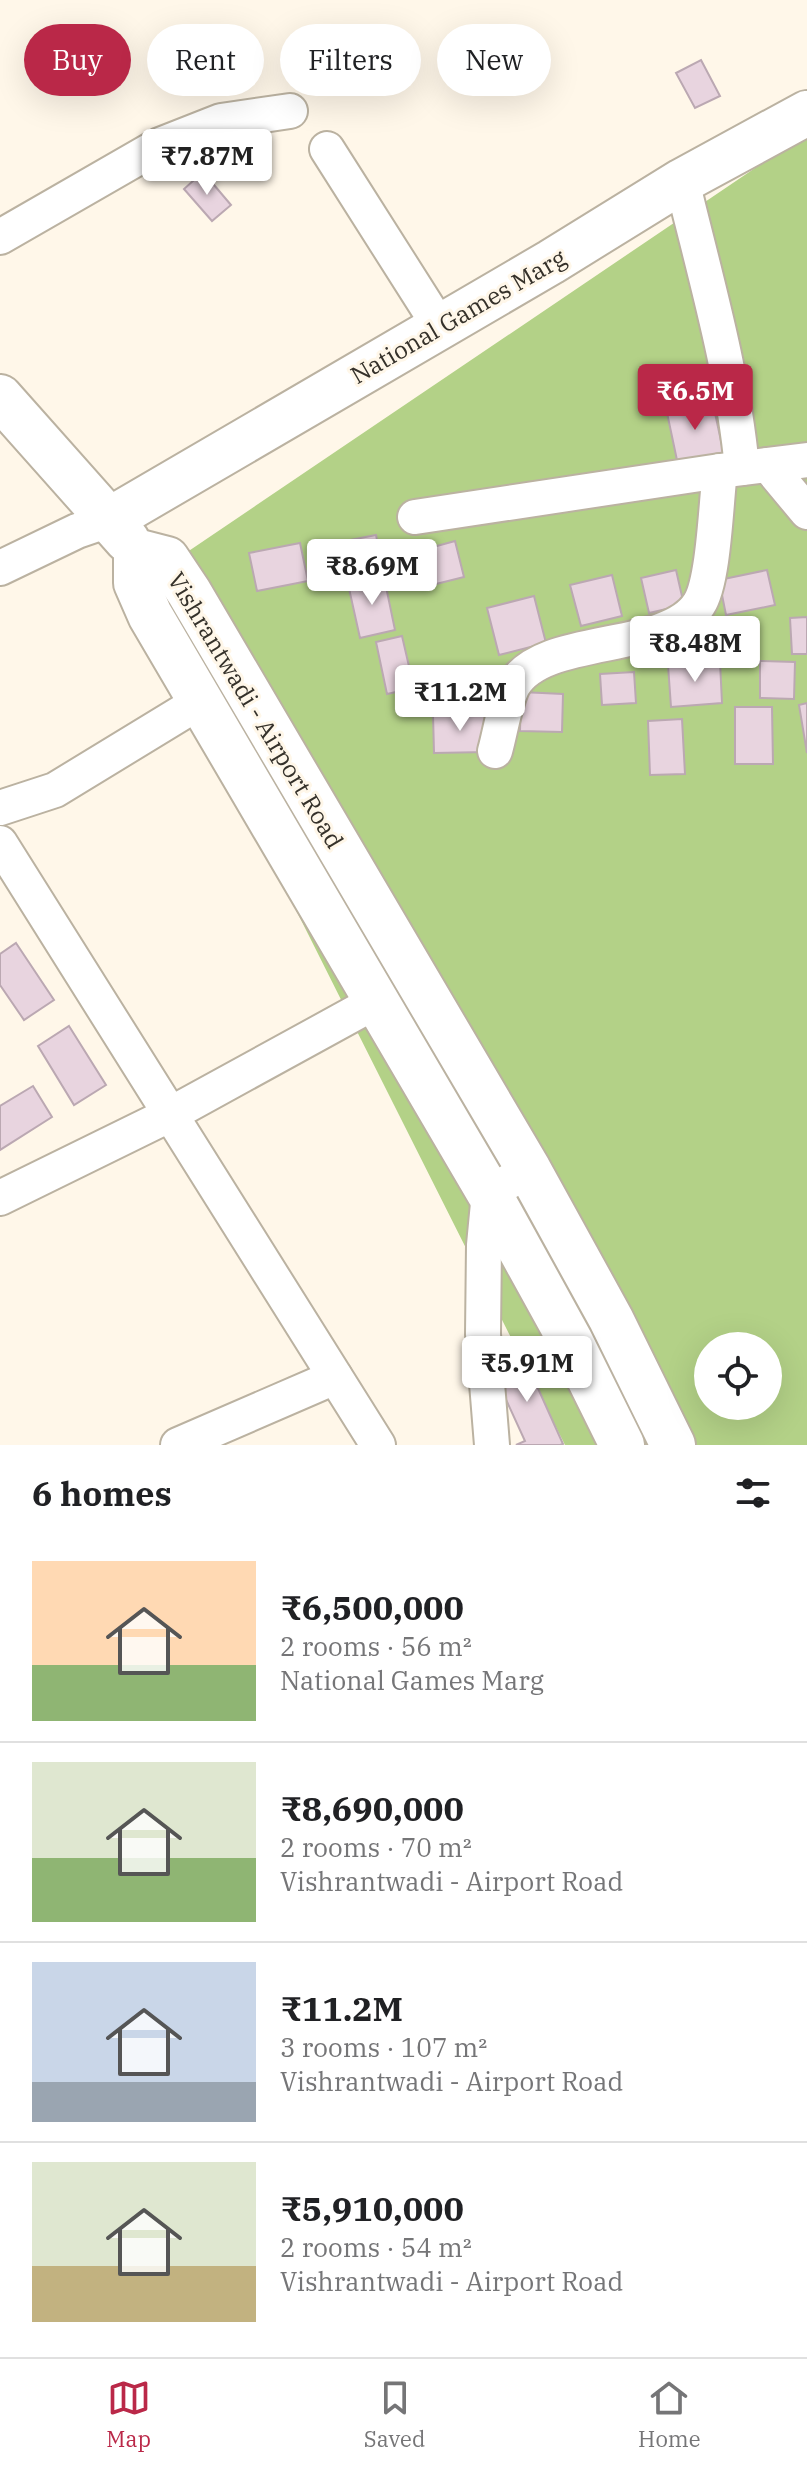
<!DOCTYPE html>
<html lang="en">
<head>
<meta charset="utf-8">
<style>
  :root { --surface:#fff; --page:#f6f6f6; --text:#202124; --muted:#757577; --line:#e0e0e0; --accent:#ba2848 }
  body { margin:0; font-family:"IBM Plex Serif",serif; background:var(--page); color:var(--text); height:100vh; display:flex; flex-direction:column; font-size:30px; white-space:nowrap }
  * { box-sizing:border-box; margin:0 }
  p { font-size:26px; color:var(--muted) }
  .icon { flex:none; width:44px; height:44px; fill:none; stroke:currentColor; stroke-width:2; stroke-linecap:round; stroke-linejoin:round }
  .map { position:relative; height:1445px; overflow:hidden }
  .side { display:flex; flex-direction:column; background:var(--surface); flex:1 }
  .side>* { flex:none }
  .hud { position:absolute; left:24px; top:24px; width:760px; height:72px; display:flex; gap:16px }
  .buttons { position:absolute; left:694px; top:1332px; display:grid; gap:16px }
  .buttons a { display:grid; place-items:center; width:88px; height:88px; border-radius:50%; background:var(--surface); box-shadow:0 8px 32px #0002; font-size:40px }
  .price { position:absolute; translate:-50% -68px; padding:0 18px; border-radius:8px; background:#fff; color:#222; font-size:26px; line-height:52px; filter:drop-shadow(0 2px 4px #0008) }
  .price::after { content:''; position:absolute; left:50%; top:48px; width:24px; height:18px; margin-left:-12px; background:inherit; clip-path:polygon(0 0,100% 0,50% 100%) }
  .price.selected { background:var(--accent); color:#fff }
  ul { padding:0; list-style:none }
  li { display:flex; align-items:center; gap:24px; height:200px; padding:0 32px }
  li+li { border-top:2px solid var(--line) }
  li span { display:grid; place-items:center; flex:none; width:224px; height:160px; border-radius:0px; color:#555 }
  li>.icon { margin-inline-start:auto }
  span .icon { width:96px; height:96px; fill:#fffc; stroke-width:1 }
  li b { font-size:34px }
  h2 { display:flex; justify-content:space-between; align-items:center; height:96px; padding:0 32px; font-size:34px }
  .tag { padding:0 28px; border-radius:36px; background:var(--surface); box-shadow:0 8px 32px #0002; font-size:28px; line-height:72px }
  .tag.selected { background:var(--accent); color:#fff }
  .menu { display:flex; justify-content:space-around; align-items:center; height:112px; border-top:2px solid var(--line); background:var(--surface); font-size:22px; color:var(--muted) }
  .menu a { display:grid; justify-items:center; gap:4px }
  .menu .selected { color:var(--accent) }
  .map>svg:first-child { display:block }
  .forest { fill:#b3d187; fill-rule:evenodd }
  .building { fill:#e8d4df; stroke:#bba8b2; stroke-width:2 }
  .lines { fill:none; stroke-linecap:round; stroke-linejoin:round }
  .minor-casing { stroke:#bbb2a1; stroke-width:38 }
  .major-casing { stroke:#bbb2a1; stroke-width:48 }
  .minor { stroke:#fff; stroke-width:34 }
  .major { stroke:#fff; stroke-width:44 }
  .labels { text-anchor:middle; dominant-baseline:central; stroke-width:6; stroke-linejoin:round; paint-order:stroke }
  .street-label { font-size:24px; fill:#35312a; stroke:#fff7e9 }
</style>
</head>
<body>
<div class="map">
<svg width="807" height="1445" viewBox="0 0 807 1445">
  <rect width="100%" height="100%" fill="#fff7e9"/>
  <path class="forest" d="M807 133V1445H565L134 588ZM708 1346H768V1406H708Z"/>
  <g class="building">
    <polygon points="701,60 720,96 695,108 676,73"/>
    <polygon points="203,172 231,205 212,221 184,189"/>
    <polygon points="712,399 724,455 678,465 666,408"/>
    <polygon points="376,535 383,569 352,576 345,541"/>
    <polygon points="455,541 464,577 424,587 415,552"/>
    <polygon points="300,543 308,581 257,591 249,553"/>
    <polygon points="676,570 684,605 649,613 641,578"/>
    <polygon points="767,570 775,605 726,615 719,580"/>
    <polygon points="612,575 622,616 581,626 570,585"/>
    <polygon points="384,577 395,630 360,638 348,584"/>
    <polygon points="534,596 546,643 499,655 487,608"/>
    <polygon points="807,617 807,654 792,654 790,618"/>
    <polygon points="402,636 414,688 387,694 376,642"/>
    <polygon points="760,661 795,662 794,699 760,698"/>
    <polygon points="720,662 722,703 671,707 668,665"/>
    <polygon points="634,672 636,703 602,705 600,674"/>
    <polygon points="521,692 563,694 562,732 520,731"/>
    <polygon points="807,703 807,753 799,705"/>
    <polygon points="735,707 772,707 773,764 735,764"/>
    <polygon points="486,713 487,752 434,753 433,714"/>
    <polygon points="682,719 685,774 650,775 648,721"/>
    <polygon points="16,943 54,1000 24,1020 0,985 0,954"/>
    <polygon points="69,1026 106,1085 74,1105 38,1046"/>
    <polygon points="33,1086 52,1117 0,1150 0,1106"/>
    <polygon points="523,1355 563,1444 560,1445 516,1445 525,1441 492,1369"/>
  </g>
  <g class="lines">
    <g class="minor-casing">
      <g id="minor">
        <polyline points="327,149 440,327"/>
        <path d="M682 181C705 276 733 371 742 468"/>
        <polyline points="0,237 160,145 221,121 290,111"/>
        <polyline points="768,465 807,512"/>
        <polyline points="415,517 720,471 807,460"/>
        <polyline points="0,568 77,531 109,520"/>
        <path d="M495 751C500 734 505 701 513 686 543 633 668 654 699 604 714 581 716 501 720 471"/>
        <polyline points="0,808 55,790 201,701"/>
        <polyline points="0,843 378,1445"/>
        <polyline points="0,1198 171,1114 377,1001"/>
        <polyline points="178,1445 335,1377"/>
        <polyline points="492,1445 483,1334 484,1245 489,1193 529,1170"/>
      </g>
    </g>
    <g class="major-casing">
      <g id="major">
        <polyline points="0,397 127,540"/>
        <polyline points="109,520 551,262 682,181 807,113"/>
        <polyline points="136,551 167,559 189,592 529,1170 611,1319 673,1445"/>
        <polyline points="136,551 136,583 150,615 489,1193 570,1340 622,1445"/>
      </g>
    </g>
    <use href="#minor" class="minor"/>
    <use href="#major" class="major"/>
  </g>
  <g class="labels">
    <g class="street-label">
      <text transform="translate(458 316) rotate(-30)">National Games Marg</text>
      <text transform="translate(256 710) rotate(59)">Vishrantwadi - Airport Road</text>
    </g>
  </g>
</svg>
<div class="buttons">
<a><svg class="icon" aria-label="locate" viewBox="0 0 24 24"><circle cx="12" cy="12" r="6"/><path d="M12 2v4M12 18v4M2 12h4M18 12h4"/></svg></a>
</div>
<b class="price" style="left:207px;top:197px">₹7.87M</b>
<b class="price selected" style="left:695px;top:432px">₹6.5M</b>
<b class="price" style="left:372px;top:607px">₹8.69M</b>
<b class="price" style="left:695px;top:684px">₹8.48M</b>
<b class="price" style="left:460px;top:733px">₹11.2M</b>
<b class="price" style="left:527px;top:1404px">₹5.91M</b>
<div class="hud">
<a class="tag selected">Buy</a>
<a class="tag">Rent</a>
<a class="tag">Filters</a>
<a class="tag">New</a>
</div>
</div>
<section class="side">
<h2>6 homes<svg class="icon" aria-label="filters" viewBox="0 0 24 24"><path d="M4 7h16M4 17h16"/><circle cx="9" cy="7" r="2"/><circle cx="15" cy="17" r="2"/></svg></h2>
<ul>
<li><span style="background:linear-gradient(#ffd9b3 65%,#8fb573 0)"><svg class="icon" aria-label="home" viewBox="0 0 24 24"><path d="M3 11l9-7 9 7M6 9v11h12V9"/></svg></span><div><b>₹6,500,000</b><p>2 rooms · 56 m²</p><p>National Games Marg</p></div></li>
<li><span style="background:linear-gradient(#dfe7d0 60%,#8fb573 0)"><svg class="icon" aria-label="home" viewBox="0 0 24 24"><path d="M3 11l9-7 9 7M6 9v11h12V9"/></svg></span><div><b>₹8,690,000</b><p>2 rooms · 70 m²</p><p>Vishrantwadi - Airport Road</p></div></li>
<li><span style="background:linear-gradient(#c9d6e8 75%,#9aa5b1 0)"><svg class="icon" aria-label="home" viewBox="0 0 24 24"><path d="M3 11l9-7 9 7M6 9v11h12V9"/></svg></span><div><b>₹11.2M</b><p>3 rooms · 107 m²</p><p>Vishrantwadi - Airport Road</p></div></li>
<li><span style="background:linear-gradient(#dfe7d0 65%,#c2b280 0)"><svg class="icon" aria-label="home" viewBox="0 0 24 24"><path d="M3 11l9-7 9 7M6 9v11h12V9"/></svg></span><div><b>₹5,910,000</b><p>2 rooms · 54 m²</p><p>Vishrantwadi - Airport Road</p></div></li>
</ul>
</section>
<nav class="menu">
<a class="selected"><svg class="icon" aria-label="map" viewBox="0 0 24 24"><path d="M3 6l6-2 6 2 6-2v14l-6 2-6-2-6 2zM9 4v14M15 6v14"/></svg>Map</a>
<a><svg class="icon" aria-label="saved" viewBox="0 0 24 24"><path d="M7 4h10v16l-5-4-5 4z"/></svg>Saved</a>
<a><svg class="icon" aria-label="home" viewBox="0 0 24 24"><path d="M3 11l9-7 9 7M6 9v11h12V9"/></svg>Home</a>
</nav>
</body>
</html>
